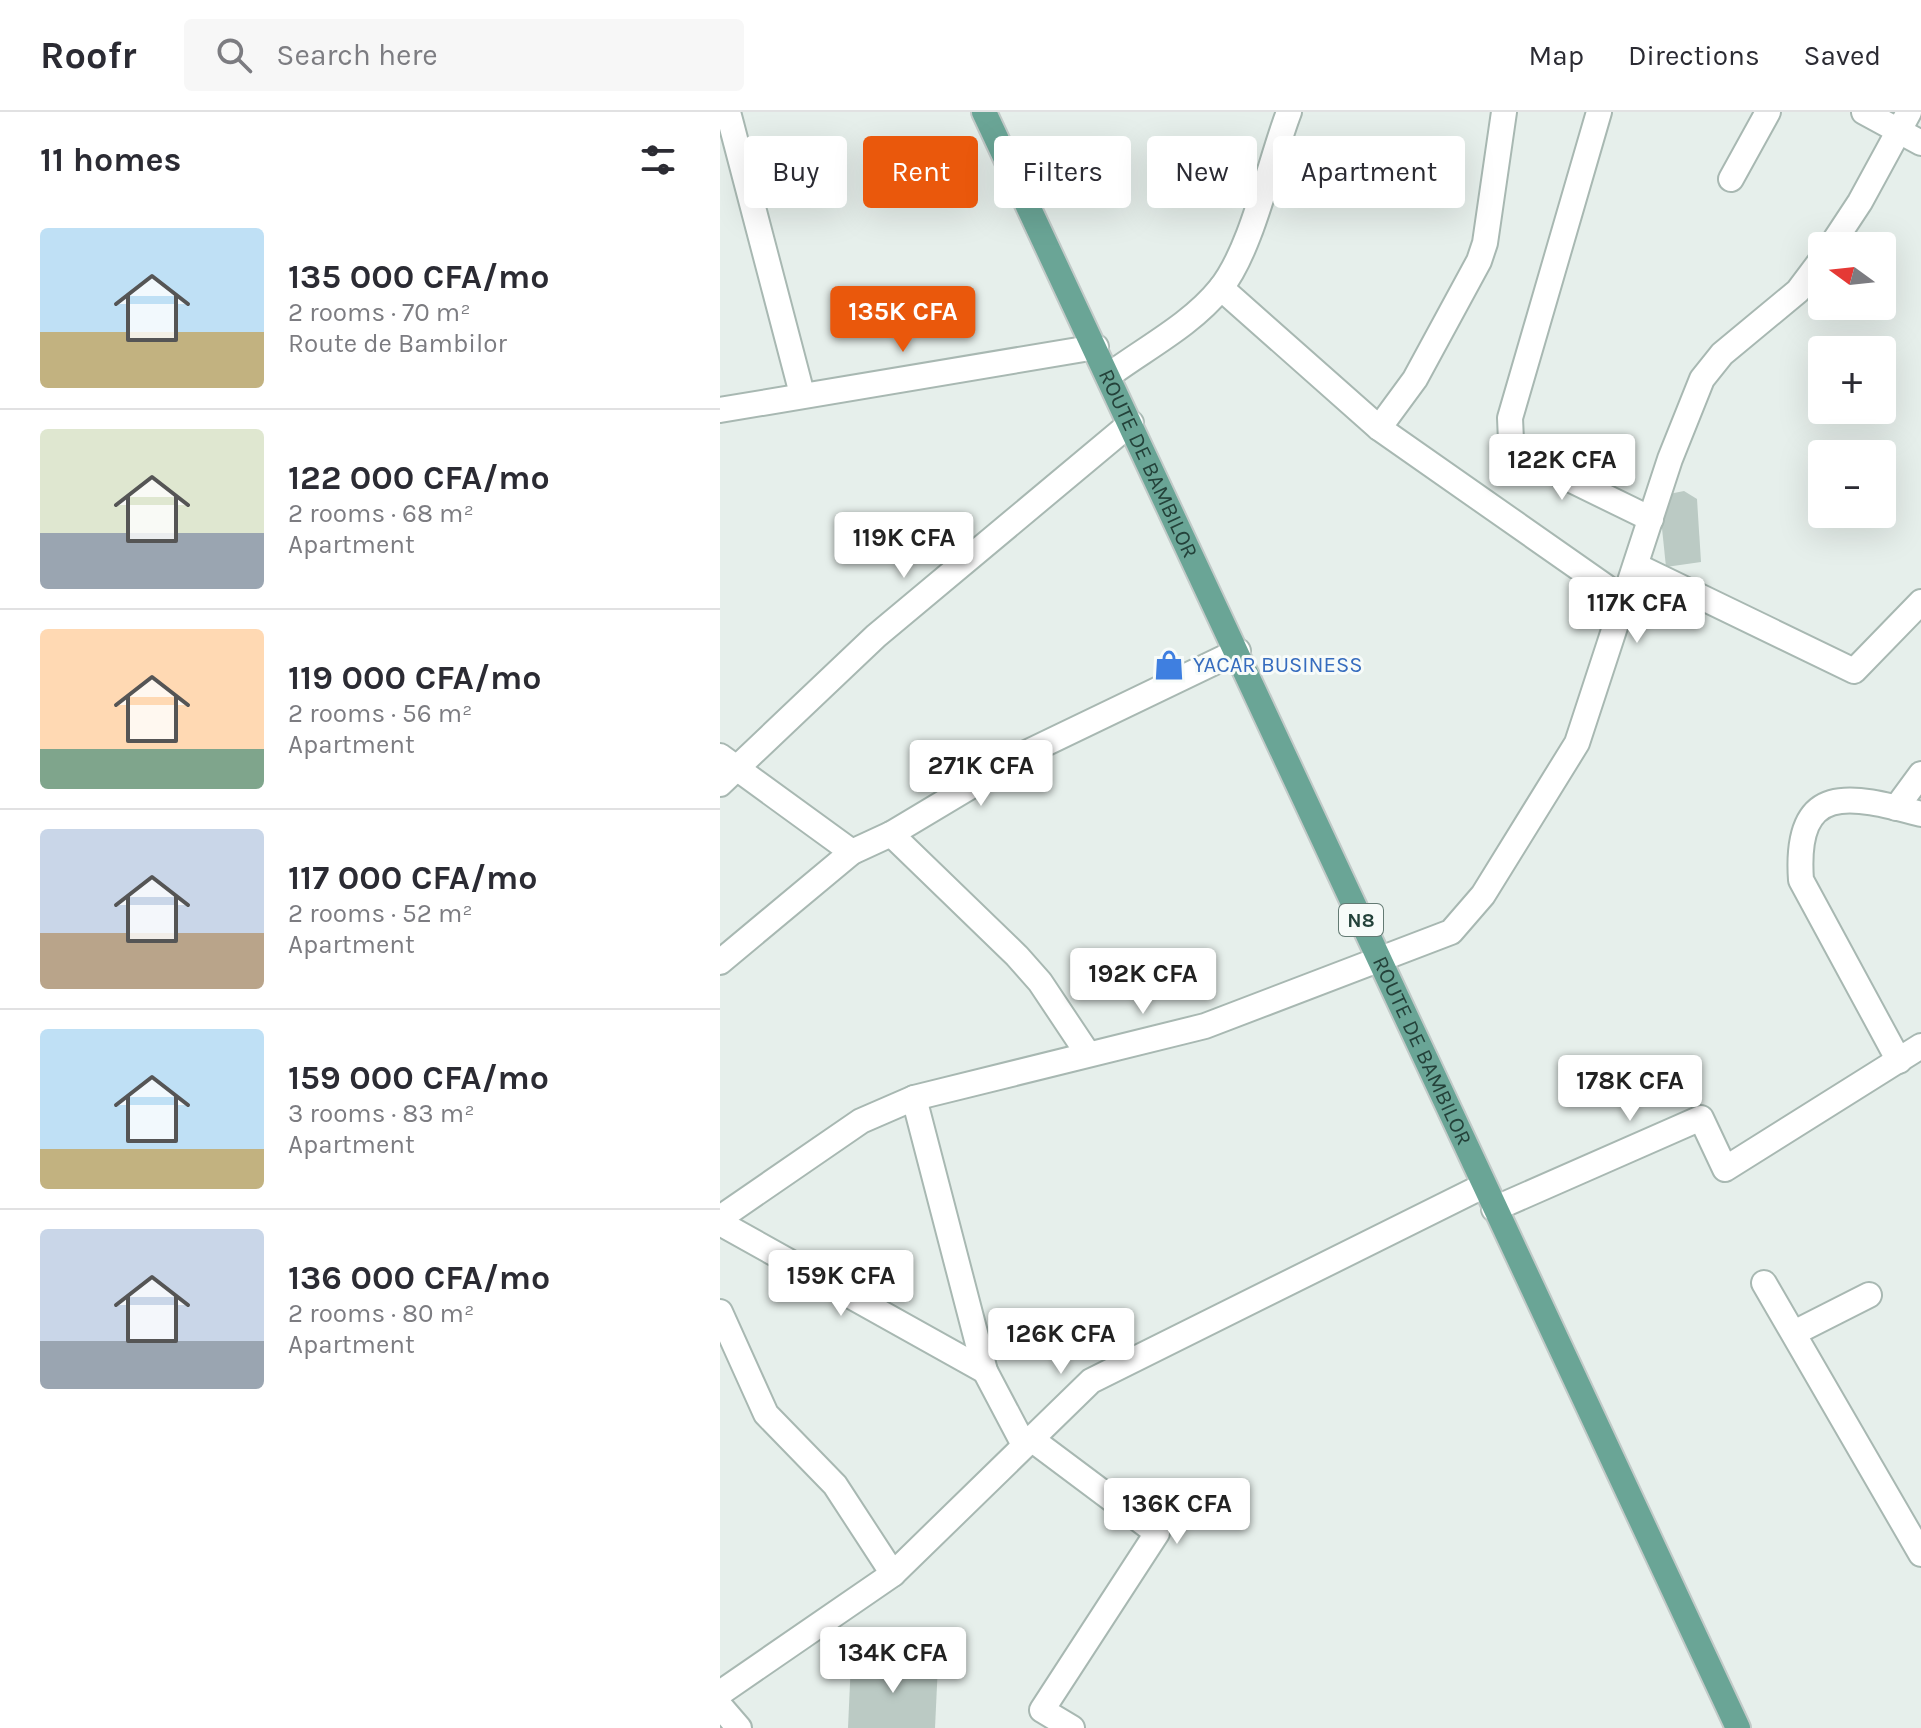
<!DOCTYPE html>
<html lang="en">
<head>
<meta charset="utf-8">
<style>
  :root { --surface:#fff; --page:#f7f7f7; --text:#2b2b33; --muted:#7c7c81; --line:#e1e1e2; --accent:#ea580c }
  body { margin:0; font-family:Karla,sans-serif; background:var(--page); color:var(--text); height:100vh; display:flex; flex-direction:column; font-size:30px; white-space:nowrap }
  * { box-sizing:border-box; margin:0 }
  p { font-size:26px; color:var(--muted) }
  .icon { flex:none; width:44px; height:44px; fill:none; stroke:currentColor; stroke-width:2; stroke-linecap:round; stroke-linejoin:round }
  .map { position:relative; flex:1; overflow:hidden }
  .sheet { display:flex; flex-direction:column; background:var(--surface); width:720px }
  .sheet>* { flex:none }
  .hud { position:absolute; left:24px; top:24px; width:760px; height:72px; display:flex; gap:16px }
  .needle { width:52px; rotate:285deg }
  .tools { position:absolute; left:1088px; top:120px; display:grid; gap:16px }
  .tools a { display:grid; place-items:center; width:88px; height:88px; border-radius:8px; background:var(--surface); box-shadow:0 8px 32px #0002; font-size:40px }
  .price { position:absolute; translate:-50% -68px; padding:0 18px; border-radius:8px; background:#fff; color:#222; font-size:26px; line-height:52px; filter:drop-shadow(0 2px 4px #0008) }
  .price::after { content:''; position:absolute; left:50%; top:48px; width:24px; height:18px; margin-left:-12px; background:inherit; clip-path:polygon(0 0,100% 0,50% 100%) }
  .price.active { background:var(--accent); color:#fff }
  ul { padding:0; list-style:none }
  li { display:flex; align-items:center; gap:24px; height:200px; padding:0 40px }
  li+li { border-top:2px solid var(--line) }
  li span { display:grid; place-items:center; flex:none; width:224px; height:160px; border-radius:8px; color:#555 }
  li>.icon { margin-inline-start:auto }
  span .icon { width:96px; height:96px; fill:#fffc; stroke-width:1 }
  li b { font-size:34px }
  h2 { display:flex; justify-content:space-between; align-items:center; height:96px; padding:0 40px; font-size:34px }
  .chip { padding:0 28px; border-radius:8px; background:var(--surface); box-shadow:0 8px 32px #0002; font-size:28px; line-height:72px }
  .chip.active { background:var(--accent); color:#fff }
  header { display:flex; align-items:center; gap:48px; box-sizing:border-box; height:112px; padding:0 40px; background:var(--surface); border-bottom:2px solid var(--line) }
  header strong { font-size:38px }
  nav { display:flex; gap:44px; margin-inline-start:auto; font-size:28px }
  .search { width:560px; height:72px; background:var(--page); display:flex; align-items:center; gap:20px; box-sizing:border-box; padding:0 28px; border-radius:8px; color:var(--muted); font-size:30px }
  main { display:flex; flex:1; min-height:0 }
  .map>svg:first-child { display:block }
  .building { fill:#bbcac4 }
  .lines { fill:none; stroke-linecap:round; stroke-linejoin:round }
  .minor-casing { stroke:#a8b8b2; stroke-width:28 }
  .major-casing { stroke:#c2cac8; stroke-width:28 }
  .minor { stroke:#fff; stroke-width:24 }
  .major { stroke:#6aa596; stroke-width:24 }
  .labels { text-anchor:middle; dominant-baseline:central; stroke-width:6; stroke-linejoin:round; paint-order:stroke }
  .shield { fill:#f7fbf9; stroke:#637a73; stroke-width:2 }
  .shield-label { font-size:20px; font-weight:bold; fill:#24423a }
  .street-label { font-size:22px; fill:#24423a; stroke:#f7fbf9 }
  .shop-label { font-size:22px; fill:#366cbe; stroke:#f7fbf9; text-anchor:start }
</style>
</head>
<body>
<header>
<strong>Roofr</strong>
<div class="search"><svg class="icon" aria-label="search" viewBox="0 0 24 24"><circle cx="10" cy="10" r="6"/><path d="M15 15l6 6"/></svg>Search here</div>
<nav><a>Map</a><a>Directions</a><a>Saved</a></nav>
</header>
<main>
<section class="sheet">
<h2>11 homes<svg class="icon" aria-label="filters" viewBox="0 0 24 24"><path d="M4 7h16M4 17h16"/><circle cx="9" cy="7" r="2"/><circle cx="15" cy="17" r="2"/></svg></h2>
<ul>
<li><span style="background:linear-gradient(#bfe0f5 65%,#c2b280 0)"><svg class="icon" aria-label="home" viewBox="0 0 24 24"><path d="M3 11l9-7 9 7M6 9v11h12V9"/></svg></span><div><b>135 000 CFA/mo</b><p>2 rooms · 70 m²</p><p>Route de Bambilor</p></div></li>
<li><span style="background:linear-gradient(#dfe7d0 65%,#9aa5b1 0)"><svg class="icon" aria-label="home" viewBox="0 0 24 24"><path d="M3 11l9-7 9 7M6 9v11h12V9"/></svg></span><div><b>122 000 CFA/mo</b><p>2 rooms · 68 m²</p><p>Apartment</p></div></li>
<li><span style="background:linear-gradient(#ffd9b3 75%,#7fa58c 0)"><svg class="icon" aria-label="home" viewBox="0 0 24 24"><path d="M3 11l9-7 9 7M6 9v11h12V9"/></svg></span><div><b>119 000 CFA/mo</b><p>2 rooms · 56 m²</p><p>Apartment</p></div></li>
<li><span style="background:linear-gradient(#c9d6e8 65%,#b9a48a 0)"><svg class="icon" aria-label="home" viewBox="0 0 24 24"><path d="M3 11l9-7 9 7M6 9v11h12V9"/></svg></span><div><b>117 000 CFA/mo</b><p>2 rooms · 52 m²</p><p>Apartment</p></div></li>
<li><span style="background:linear-gradient(#bfe0f5 75%,#c2b280 0)"><svg class="icon" aria-label="home" viewBox="0 0 24 24"><path d="M3 11l9-7 9 7M6 9v11h12V9"/></svg></span><div><b>159 000 CFA/mo</b><p>3 rooms · 83 m²</p><p>Apartment</p></div></li>
<li><span style="background:linear-gradient(#c9d6e8 70%,#9aa5b1 0)"><svg class="icon" aria-label="home" viewBox="0 0 24 24"><path d="M3 11l9-7 9 7M6 9v11h12V9"/></svg></span><div><b>136 000 CFA/mo</b><p>2 rooms · 80 m²</p><p>Apartment</p></div></li>
</ul>
</section>
<div class="map">
<svg width="1201" height="1616" viewBox="0 0 1201 1616">
  <rect width="100%" height="100%" fill="#e6efeb"/>
  <g class="building">
    <polygon points="964,379 977,387 981,450 946,455 940,397 949,382"/>
    <polygon points="131,1549 218,1552 215,1616 128,1616"/>
  </g>
  <g class="lines">
    <g class="minor-casing">
      <g id="minor">
        <polyline points="8,0 82,282"/>
        <polyline points="879,0 790,306 791,329 800,343 931,407"/>
        <polyline points="1144,0 1201,31"/>
        <polyline points="1011,67 1048,0"/>
        <polyline points="1111,134 1140,90 1189,0"/>
        <polyline points="501,176 659,316 906,489"/>
        <path d="M388 264C424 237 471 213 500 177 532 138 550 49 569 0"/>
        <polyline points="0,298 376,235"/>
        <polyline points="659,316 695,267 759,149 765,131 784,0"/>
        <polyline points="917,454 1134,559 1201,490"/>
        <polyline points="0,644 132,740"/>
        <polyline points="0,672 156,524 411,311"/>
        <polyline points="1176,696 1201,662"/>
        <polyline points="171,722 297,844 320,870 368,942"/>
        <polyline points="0,850 132,740 171,722 308,640 518,539"/>
        <path d="M1179 949 1081 768C1074 669 1130 683 1201 702"/>
        <polyline points="194,986 265,1259 304,1333"/>
        <polyline points="774,1097 981,1006 1005,1057 1201,934"/>
        <polyline points="0,1106 141,1009 194,986 485,914 731,820 763,783 857,631 950,347 982,267 1002,242 1078,179 1102,147"/>
        <polyline points="0,1111 265,1259"/>
        <polyline points="1044,1171 1201,1442"/>
        <polyline points="0,1200 46,1302 115,1373 173,1462"/>
        <polyline points="1074,1221 1149,1183"/>
        <polyline points="310,1326 437,1421 322,1598 352,1616"/>
        <polyline points="0,1581 173,1462 371,1269 763,1074"/>
        <polyline points="0,1594 19,1616"/>
      </g>
    </g>
    <g class="major-casing">
      <g id="major">
        <path id="s1" d="M264 0 1018 1616"/>
      </g>
    </g>
    <use href="#minor" class="minor"/>
    <use href="#major" class="major"/>
  </g>
  <defs>
    <g id="shop-bare" transform="scale(2.4)"><path d="M-5-2.5h2.3a2.7 3.5 0 0 1 5.4 0H5L5.5 6h-11ZM-1.5-2.5h3a1.5 2.3 0 0 0-3 0Z" fill="#3f7fe0" stroke="#f7fbf9" stroke-width="2.5" paint-order="stroke"/></g>
  </defs>
  <g fill-rule="evenodd">
    <use href="#shop-bare" x="449" y="553"/>
  </g>
  <g class="labels">
    <rect class="shield" x="619" y="792" width="44" height="32" rx="6"/>
    <g class="shield-label">
      <text x="641" y="808">N8</text>
    </g>
    <g class="street-label">
      <text stroke="none"><textPath href="#s1" startOffset="388">ROUTE DE BAMBILOR</textPath></text>
      <text stroke="none"><textPath href="#s1" startOffset="1036">ROUTE DE BAMBILOR</textPath></text>
    </g>
    <g class="shop-label">
      <text x="473" y="553">YACAR BUSINESS</text>
    </g>
  </g>
</svg>
<div class="tools">
<a><svg class="needle" viewBox="-14 -14 28 28"><path d="M0-13l5 13h-10z" fill="#e53935"/><path d="M0 13l5-13h-10z" fill="#7c7c81"/></svg></a>
<a>+</a>
<a>−</a>
</div>
<b class="price active" style="left:183px;top:242px">135K CFA</b>
<b class="price" style="left:842px;top:390px">122K CFA</b>
<b class="price" style="left:184px;top:468px">119K CFA</b>
<b class="price" style="left:917px;top:533px">117K CFA</b>
<b class="price" style="left:261px;top:696px">271K CFA</b>
<b class="price" style="left:423px;top:904px">192K CFA</b>
<b class="price" style="left:910px;top:1011px">178K CFA</b>
<b class="price" style="left:121px;top:1206px">159K CFA</b>
<b class="price" style="left:341px;top:1264px">126K CFA</b>
<b class="price" style="left:457px;top:1434px">136K CFA</b>
<b class="price" style="left:173px;top:1583px">134K CFA</b>
<div class="hud">
<a class="chip">Buy</a>
<a class="chip active">Rent</a>
<a class="chip">Filters</a>
<a class="chip">New</a>
<a class="chip">Apartment</a>
</div>
</div>
</main>
</body>
</html>
